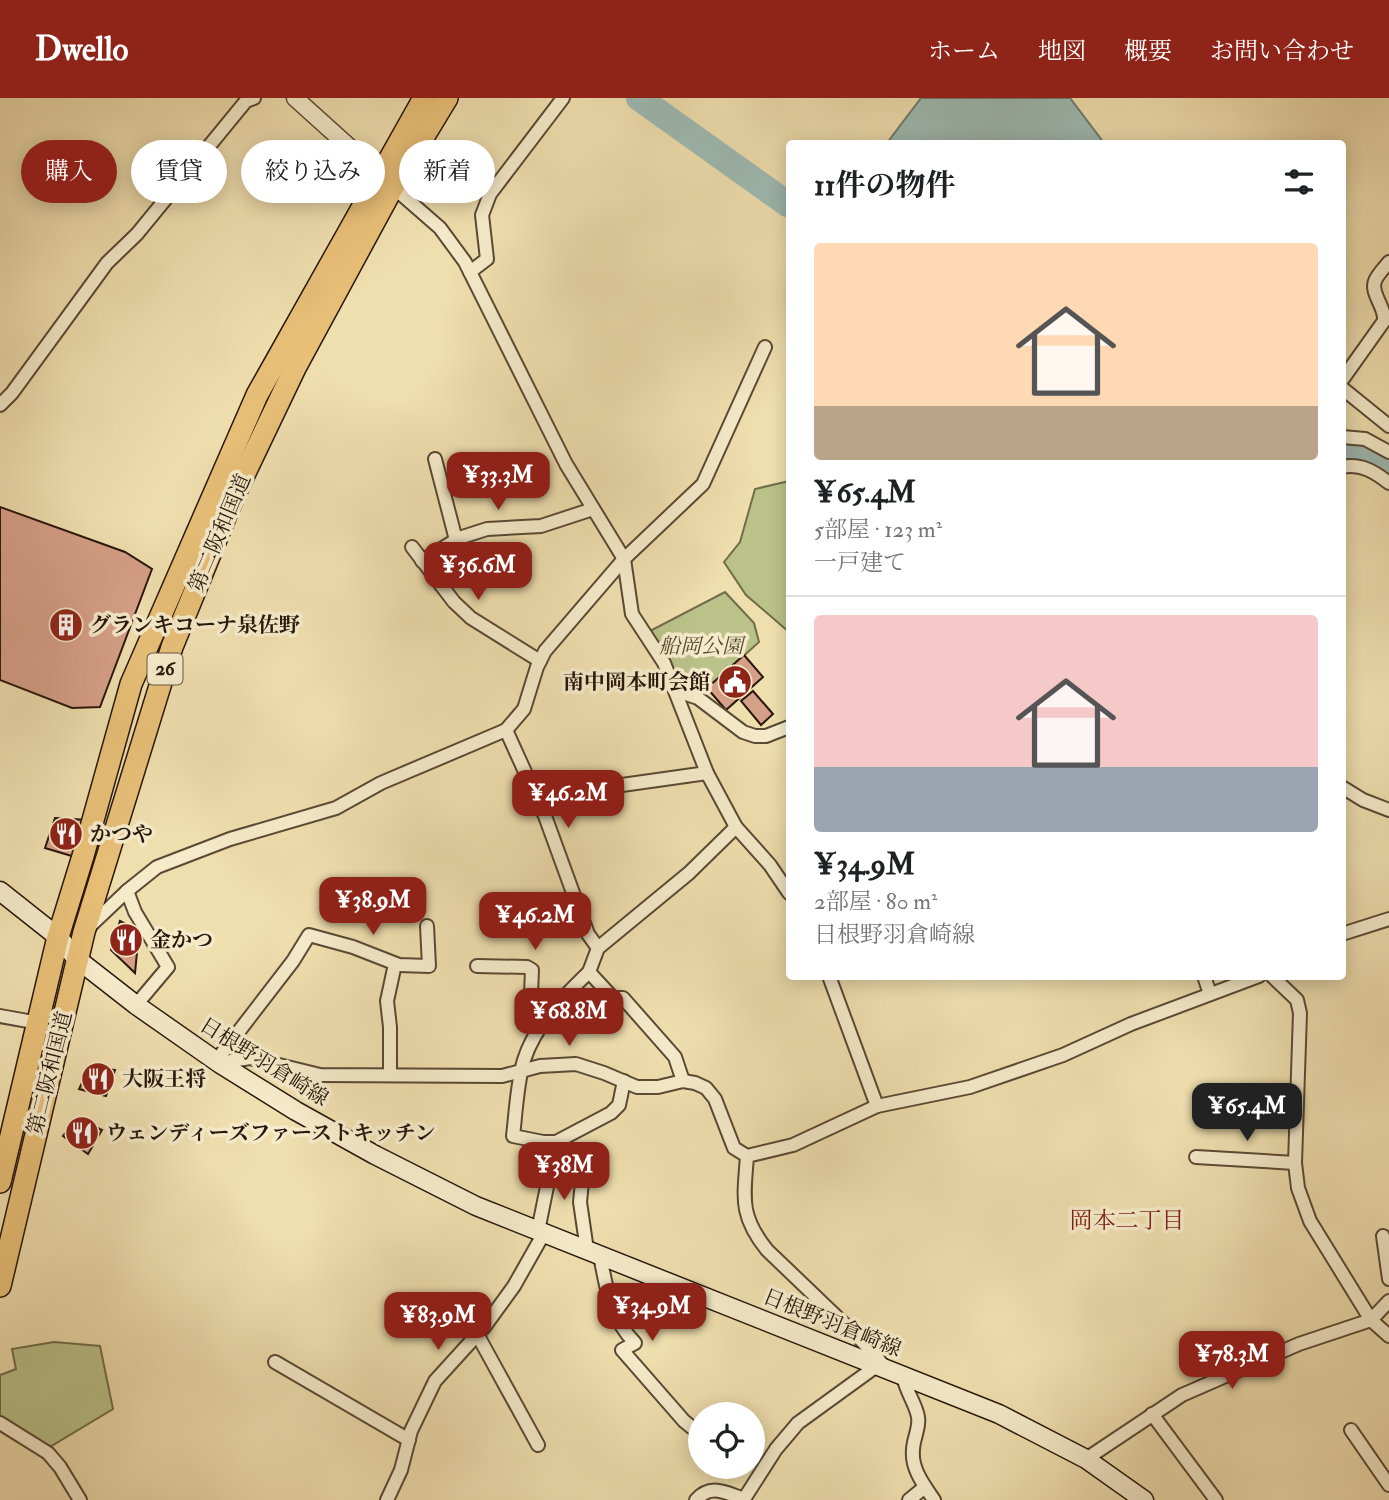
<!DOCTYPE html>
<html lang="ja">
<head>
<meta charset="utf-8">
<style>
  :root { --surface:#fff; --page:#f2f2f2; --text:#202124; --muted:#757577; --line:#e0e0e0; --accent:#8f2418 }
  body { margin:0; font-family:"IM FELL Double Pica","Noto Serif JP",serif; background:var(--page); color:var(--text); height:100vh; display:flex; flex-direction:column; font-size:26px; white-space:nowrap }
  * { box-sizing:border-box; margin:0 }
  p { font-size:23px; color:var(--muted) }
  .icon { flex:none; width:38px; height:38px; fill:none; stroke:currentColor; stroke-width:2; stroke-linecap:round; stroke-linejoin:round }
  .map { position:relative; flex:1; overflow:hidden }
  .details { position:absolute; left:786px; top:42px; width:560px; height:840px; display:flex; flex-direction:column; background:var(--surface); border-radius:7px; box-shadow:0 4px 18px #0003 }
  .details>* { flex:none }
  .guide { position:absolute; left:21px; top:42px; width:660px; height:63px; display:flex; gap:14px }
  .buttons { position:absolute; left:688px; top:1304px; display:grid; gap:14px }
  .buttons a { display:grid; place-items:center; width:77px; height:77px; border-radius:50%; background:var(--surface); box-shadow:0 4px 18px #0003; font-size:35px }
  .price { position:absolute; translate:-50% -60px; padding:0 16px; border-radius:14px; background:var(--accent); color:#fff; font-size:23px; line-height:46px; filter:drop-shadow(0 2px 4px #0008) }
  .price::after { content:''; position:absolute; left:50%; top:42px; width:21px; height:16px; margin-left:-10px; background:inherit; clip-path:polygon(0 0,100% 0,50% 100%) }
  .price.on { background:#222; color:#fff }
  ul { padding:0; list-style:none }
  li { display:grid; align-content:center; gap:14px; height:371px; padding:0 28px }
  li+li { border-top:2px solid var(--line) }
  li span { display:grid; place-items:center; height:217px; border-radius:7px; color:#555 }
  li>.icon { margin-inline-start:auto }
  span .icon { width:126px; height:126px; fill:#fffc; stroke-width:1 }
  li b { font-size:30px }
  h2 { display:flex; justify-content:space-between; align-items:center; height:84px; padding:0 28px; font-size:30px }
  .chip { padding:0 24px; border-radius:32px; background:var(--surface); box-shadow:0 4px 18px #0003; font-size:24px; line-height:63px }
  .chip.on { background:var(--accent); color:#fff }
  header { display:flex; align-items:center; gap:42px; box-sizing:border-box; height:98px; padding:0 35px; background:var(--accent); color:#fff }
  header strong { font-size:33px }
  nav { display:flex; gap:38px; margin-inline-start:auto; font-size:24px }
  .map>svg:first-child { display:block }
  .green { fill:#bac189; stroke:#716c4a; stroke-width:2 }
  .water { fill:#9dbab3; stroke:#6e7970; stroke-width:2 }
  .lines { fill:none; stroke-linecap:round; stroke-linejoin:round }
  .river { stroke:#9dbab3; stroke-width:26 }
  .building { fill:#d69f87; stroke:#28170c; stroke-width:2 }
  .minor-casing { stroke:#5a4934; stroke-width:16 }
  .tertiary-casing { stroke:#5a4934; stroke-width:19 }
  .secondary-casing { stroke:#28170c; stroke-width:21 }
  .trunk-casing { stroke:#28170c; stroke-width:24 }
  .minor { stroke:#f5eaca; stroke-width:12 }
  .tertiary { stroke:#f5eaca; stroke-width:16 }
  .secondary { stroke:#f5eaca; stroke-width:18 }
  .trunk { stroke:#e8bf77; stroke-width:21 }
  .labels { text-anchor:middle; dominant-baseline:central; stroke-width:7; stroke-linejoin:round; paint-order:stroke }
  .shield { fill:#f5eaca; stroke:#665645; stroke-width:2 }
  .shield-label { font-size:19px; font-weight:bold; fill:#28170c }
  .street-label { font-size:21px; fill:#28170c; stroke:#f5eaca }
  .poi-label { font-size:21px; font-weight:bold; fill:#28170c; stroke:#f5eaca; text-anchor:start }
  .park-label { font-size:21px; font-style:italic; fill:#544a32; stroke:#f5eaca }
  .neighbourhood-label { font-size:23px; fill:#7a1f14; stroke:#f5eaca }
</style>
</head>
<body>
<header>
<strong>Dwello</strong>
<nav><a>ホーム</a><a>地図</a><a>概要</a><a>お問い合わせ</a></nav>
</header>
<div class="map">
<svg width="1389" height="1402" viewBox="0 0 1389 1402">
  <rect width="100%" height="100%" fill="#efdeae"/>
  <filter id="stains"><feTurbulence type="fractalNoise" baseFrequency=".00286" numOctaves="4"/><feColorMatrix values="0 0 0 0 .2 0 0 0 0 .09 0 0 0 0 .02 0 0 0 .5 -.17"/></filter>
  <radialGradient id="worn" r=".72"><stop offset=".6" stop-color="#630" stop-opacity="0"/><stop offset="1" stop-color="#630" stop-opacity=".3"/></radialGradient>
  <g class="green">
    <polygon points="789,383 789,534 746,497 724,464 740,444 755,391"/>
    <path d="M725 494 754 525 759 544 701 597C675 577 665 562 650 533Z"/>
    <polygon points="54,1244 100,1248 113,1311 48,1350 0,1323 0,1277 16,1271 12,1251"/>
  </g>
  <polygon class="water" points="921,0 1070,0 1104,45 887,45"/>
  <g class="lines">
    <g class="river">
      <polyline points="639,0 789,107"/>
      <polyline points="1342,352 1357,351 1389,366"/>
    </g>
  </g>
  <g class="building">
    <polygon points="0,409 125,454 152,471 100,609 72,610 0,582"/>
    <polygon points="744,557 763,579 726,612 707,590"/>
    <polygon points="753,593 773,616 761,627 741,603"/>
    <polygon points="55,720 87,722 75,759 45,750"/>
    <polygon points="120,823 139,833 135,875 111,852"/>
    <polygon points="90,968 115,972 106,998 79,991"/>
    <polygon points="77,1020 102,1032 88,1056 63,1038"/>
  </g>
  <g class="lines">
    <g class="minor-casing">
      <g id="minor">
        <polyline points="393,89 440,130 465,164 566,366 624,461 632,516 664,565 707,675 736,729 770,767 789,795"/>
        <polyline points="470,174 487,161 482,117 490,96 563,0"/>
        <path d="M1342 282 1384 223C1386 210 1370 195 1375 183 1377 177 1385 169 1389 164"/>
        <polyline points="1342,290 1389,328"/>
        <polyline points="0,307 12,295 107,165 137,136 246,3 254,0"/>
        <polyline points="1342,339 1365,341 1389,354"/>
        <polyline points="435,361 456,442"/>
        <path d="M1342 369C1361 365 1375 374 1389 385"/>
        <polyline points="412,449 454,504 471,520 540,563"/>
        <polyline points="422,463 459,440 487,431 541,428 593,411"/>
        <polyline points="677,593 698,600 743,634 755,638 766,638 789,629"/>
        <polyline points="506,632 545,718 588,836 598,850"/>
        <polyline points="1342,689 1363,702 1389,712"/>
        <polyline points="539,705 622,687 707,675"/>
        <polyline points="127,793 135,814 168,869 136,907"/>
        <polyline points="88,830 127,793 157,769 230,741 336,710 381,685 506,632 524,611 537,569 545,553 624,461 703,386 765,249"/>
        <polyline points="1342,836 1389,821"/>
        <polyline points="477,868 527,869 532,872 530,919 546,921"/>
        <path d="M589 874C564 898 535 927 524 962 517 985 516 1013 513 1038L543 1044H556L611 1015 619 1007 624 983"/>
        <polyline points="829,878 877,1008"/>
        <polyline points="1204,878 1210,896"/>
        <polyline points="1272,878 1297,902 1300,915 1295,1065 1298,1090 1310,1123 1371,1222 1389,1203"/>
        <polyline points="0,918 39,925"/>
        <polyline points="216,963 293,863 309,837 353,849 399,867 429,868 427,828"/>
        <polyline points="219,965 250,960 320,977 502,978 540,968 576,966 604,975 637,989 658,989 683,983 695,985 706,990 715,1001 734,1050 747,1058 793,1047 877,1008 970,989 1063,957 1131,926 1259,878"/>
        <polyline points="390,977 390,929 387,903 395,866"/>
        <polyline points="683,983 675,959 623,900 613,900 589,874 598,850 689,775 736,729"/>
        <polyline points="585,1055 580,1104 587,1152"/>
        <path d="M747 1058C744 1100 739 1117 767 1152L861 1242 884 1268"/>
        <polyline points="1196,1059 1295,1065"/>
        <polyline points="538,1133 556,1044"/>
        <polyline points="1383,1138 1389,1181"/>
        <path d="M600 1157C606 1190 611 1221 635 1245L622 1252 684 1323 700 1336"/>
        <polyline points="477,1236 538,1347"/>
        <polyline points="275,1264 409,1342"/>
        <path d="M903 1278C906 1294 916 1306 918 1319 920 1330 913 1341 913 1352 911 1371 924 1387 934 1402"/>
        <polyline points="1152,1316 1216,1402"/>
        <polyline points="0,1325 48,1355 60,1369 80,1402"/>
        <polyline points="1351,1332 1389,1387"/>
        <polyline points="1086,1361 1182,1297 1299,1246 1371,1222 1389,1238"/>
        <polyline points="387,1402 401,1372 411,1333 435,1283 485,1228 514,1188 544,1135"/>
        <path d="M696 1402C711 1385 726 1395 744 1401L776 1351 798 1325 878 1267"/>
        <polyline points="909,1402 925,1389"/>
      </g>
    </g>
    <g class="tertiary-casing">
      <polyline id="tertiary" points="295,0 387,83"/>
    </g>
    <g class="secondary-casing">
      <polyline id="secondary" points="0,793 58,839 77,861 136,907 219,965 296,1013 375,1057 476,1108 999,1316 1086,1361 1144,1402"/>
    </g>
    <g class="trunk-casing">
      <g id="trunk">
        <polyline points="0,1084 58,839 83,758 131,586 257,297 424,0"/>
        <polyline points="0,1188 84,834 172,549 233,400 295,270 393,89 447,0"/>
      </g>
    </g>
    <use href="#minor" class="minor"/>
    <use href="#tertiary" class="tertiary"/>
    <use href="#secondary" class="secondary"/>
    <use href="#trunk" class="trunk"/>
  </g>
  <defs>
    <g id="building-disc" transform="scale(1.75)"><circle r="9.5" fill="#8f2418" stroke="#f5eaca"/><path d="M-4-6H4V6H1V3H-1V6H-4ZM-2.5-4.3h1.7v1.8h-1.7ZM.8-4.3h1.7v1.8H.8ZM-2.5-1h1.7V.8h-1.7ZM.8-1h1.7V.8H.8Z" fill="#fff"/></g>
    <g id="civic-disc" transform="scale(1.75)"><circle r="9.5" fill="#8f2418" stroke="#f5eaca"/><path d="M-.6-6.5H3V-4.5H.6V-3L4-1V1h2V6H-6V1h2V-1L-.6-3ZM-1.2 2.5V6h2.4V2.5Z" fill="#fff"/></g>
    <g id="restaurant-disc" transform="scale(1.75)"><circle r="9.5" fill="#8f2418" stroke="#f5eaca"/><path d="M-5-6h1v4h1v-4h1v4h1v-4h1v5L-1.5 .5V6h-2V.5L-5-1ZM5-6V6H3V1.5H1.5Q1.5-4 5-6Z" fill="#fff"/></g>
  </defs>
  <g fill-rule="evenodd">
    <use href="#building-disc" x="66" y="527"/>
    <use href="#civic-disc" x="735" y="584"/>
    <use href="#restaurant-disc" x="66" y="736"/>
    <use href="#restaurant-disc" x="126" y="842"/>
    <use href="#restaurant-disc" x="98" y="981"/>
    <use href="#restaurant-disc" x="82" y="1035"/>
  </g>
  <g class="labels">
    <rect class="shield" x="147.5" y="555.5" width="35" height="31" rx="5"/>
    <g class="shield-label">
      <text x="165" y="571">26</text>
    </g>
    <g class="street-label">
      <text transform="translate(220 435) rotate(-67)">第二阪和国道</text>
      <text transform="translate(264 964) rotate(32)">日根野羽倉崎線</text>
      <text transform="translate(50 975) rotate(-76)">第二阪和国道</text>
      <text transform="translate(832 1225) rotate(22)">日根野羽倉崎線</text>
    </g>
    <g class="poi-label">
      <text x="90" y="527">グランキコーナ泉佐野</text>
      <text x="710" y="584" text-anchor="end">南中岡本町会館</text>
      <text x="90" y="736">かつや</text>
      <text x="150" y="842">金かつ</text>
      <text x="122" y="981">大阪王将</text>
      <text x="106" y="1035">ウェンディーズファーストキッチン</text>
    </g>
    <g class="park-label">
      <text x="701" y="548">船岡公園</text>
    </g>
    <g class="neighbourhood-label">
      <text x="1127" y="1122">岡本二丁目</text>
    </g>
  </g>
  <rect width="100%" height="100%" filter="url(#stains)"/>
  <rect width="100%" height="100%" fill="url(#worn)"/>
</svg>
<div class="buttons">
<a><svg class="icon" aria-label="locate" viewBox="0 0 24 24"><circle cx="12" cy="12" r="6"/><path d="M12 2v4M12 18v4M2 12h4M18 12h4"/></svg></a>
</div>
<b class="price" style="left:498px;top:414px">¥33.3M</b>
<b class="price" style="left:478px;top:504px">¥36.6M</b>
<b class="price" style="left:568px;top:732px">¥46.2M</b>
<b class="price" style="left:373px;top:839px">¥38.9M</b>
<b class="price" style="left:535px;top:854px">¥46.2M</b>
<b class="price" style="left:569px;top:950px">¥68.8M</b>
<b class="price on" style="left:1247px;top:1045px">¥65.4M</b>
<b class="price" style="left:564px;top:1104px">¥38M</b>
<b class="price" style="left:652px;top:1245px">¥34.9M</b>
<b class="price" style="left:438px;top:1254px">¥83.9M</b>
<b class="price" style="left:1232px;top:1293px">¥78.3M</b>
<div class="guide">
<a class="chip on">購入</a>
<a class="chip">賃貸</a>
<a class="chip">絞り込み</a>
<a class="chip">新着</a>
</div>
<section class="details">
<h2>11件の物件<svg class="icon" aria-label="filters" viewBox="0 0 24 24"><path d="M4 7h16M4 17h16"/><circle cx="9" cy="7" r="2"/><circle cx="15" cy="17" r="2"/></svg></h2>
<ul>
<li><span style="background:linear-gradient(#ffd9b3 75%,#b9a48a 0)"><svg class="icon" aria-label="home" viewBox="0 0 24 24"><path d="M3 11l9-7 9 7M6 9v11h12V9"/></svg></span><div><b>¥65.4M</b><p>5部屋 · 123 m²</p><p>一戸建て</p></div></li>
<li><span style="background:linear-gradient(#f6c9c9 70%,#9aa5b1 0)"><svg class="icon" aria-label="home" viewBox="0 0 24 24"><path d="M3 11l9-7 9 7M6 9v11h12V9"/></svg></span><div><b>¥34.9M</b><p>2部屋 · 80 m²</p><p>日根野羽倉崎線</p></div></li>
</ul>
</section>
</div>
</body>
</html>
